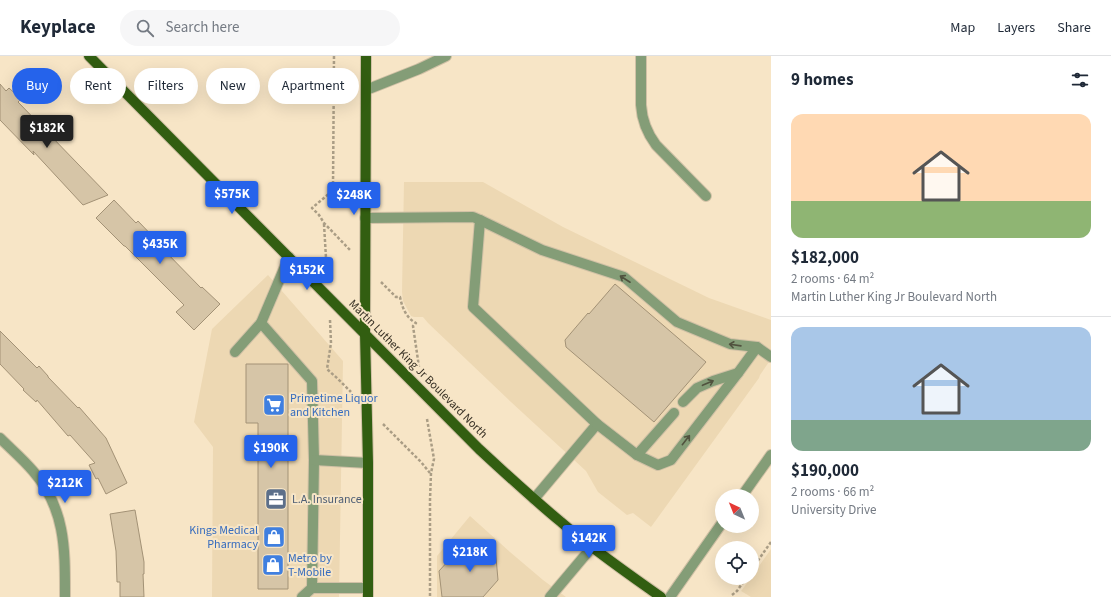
<!DOCTYPE html>
<html lang="en">
<head>
<meta charset="utf-8">
<style>
  :root { --surface:#fff; --page:#f6f6f7; --text:#1f2937; --muted:#747a83; --line:#e0e1e3; --accent:#2563eb }
  body { margin:0; font-family:"Source Sans 3",sans-serif; background:var(--page); color:var(--text); height:100vh; display:flex; flex-direction:column; font-size:15px; white-space:nowrap }
  * { box-sizing:border-box; margin:0 }
  p { font-size:13px; color:var(--muted) }
  .icon { flex:none; width:22px; height:22px; fill:none; stroke:currentColor; stroke-width:2; stroke-linecap:round; stroke-linejoin:round }
  .map { position:relative; flex:1; overflow:hidden }
  .side { display:flex; flex-direction:column; background:var(--surface); width:340px }
  .side>* { flex:none }
  .guide { position:absolute; left:12px; top:12px; width:380px; height:36px; display:flex; gap:8px }
  .needle { width:26px; rotate:317deg }
  .buttons { position:absolute; left:715px; top:433px; display:grid; gap:8px }
  .buttons a { display:grid; place-items:center; width:44px; height:44px; border-radius:50%; background:var(--surface); box-shadow:0 4px 16px #0002; font-size:20px }
  .price { position:absolute; translate:-50% -34px; padding:0 9px; border-radius:4px; background:var(--accent); color:#fff; font-size:13px; line-height:26px; filter:drop-shadow(0 1px 2px #0008) }
  .price::after { content:''; position:absolute; left:50%; top:24px; width:12px; height:9px; margin-left:-6px; background:inherit; clip-path:polygon(0 0,100% 0,50% 100%) }
  .price.on { background:#222; color:#fff }
  ul { padding:0; list-style:none }
  li { display:grid; align-content:center; gap:8px; height:212px; padding:0 20px }
  li+li { border-top:1px solid var(--line) }
  li span { display:grid; place-items:center; height:124px; border-radius:12px; color:#555 }
  li>.icon { margin-inline-start:auto }
  span .icon { width:72px; height:72px; fill:#fffc; stroke-width:1 }
  li b { font-size:17px }
  h2 { display:flex; justify-content:space-between; align-items:center; height:48px; padding:0 20px; font-size:17px }
  .pill { padding:0 14px; border-radius:18px; background:var(--surface); box-shadow:0 4px 16px #0002; font-size:14px; line-height:36px }
  .pill.on { background:var(--accent); color:#fff }
  header { display:flex; align-items:center; gap:24px; box-sizing:border-box; height:56px; padding:0 20px; background:var(--surface); border-bottom:1px solid var(--line) }
  header strong { font-size:19px }
  nav { display:flex; gap:22px; margin-inline-start:auto; font-size:14px }
  .search { width:280px; height:36px; background:var(--page); display:flex; align-items:center; gap:10px; box-sizing:border-box; padding:0 14px; border-radius:22px; color:var(--muted); font-size:15px }
  main { display:flex; flex:1; min-height:0 }
  .map>svg:first-child { display:block }
  .built { fill:#edd8b3 }
  .building { fill:#d6c5a7; stroke:#a39276 }
  .lines { fill:none; stroke-linecap:round; stroke-linejoin:round }
  .minor-casing { stroke:#d1c1a6; stroke-width:12 }
  .major-casing { stroke:#d1c1a6; stroke-width:12 }
  .path { stroke:#aa9d85; stroke-width:2.5; stroke-dasharray:3 2; stroke-linecap:butt }
  .minor { stroke:#849d77; stroke-width:10 }
  .major { stroke:#325e11; stroke-width:10 }
  .oneway { stroke:#50523e }
  .labels { text-anchor:middle; dominant-baseline:central; stroke-width:4; stroke-linejoin:round; paint-order:stroke }
  .street-label { font-size:12px; fill:#393226; stroke:#f7e5c6 }
  .shop-label { font-size:12px; fill:#366cbe; stroke:#f7e5c6; text-anchor:start }
  .service-label { font-size:12px; fill:#4e5e75; stroke:#f7e5c6; text-anchor:start }
</style>
</head>
<body>
<header>
<strong>Keyplace</strong>
<div class="search"><svg class="icon" aria-label="search" viewBox="0 0 24 24"><circle cx="10" cy="10" r="6"/><path d="M15 15l6 6"/></svg>Search here</div>
<nav><a>Map</a><a>Layers</a><a>Share</a></nav>
</header>
<main>
<div class="map">
<svg width="771" height="541" viewBox="0 0 771 541">
  <rect width="100%" height="100%" fill="#f7e5c6"/>
  <g class="built">
    <polygon points="404,126 483,126 563,171 709,242 771,264 771,303 760,319 759,322 651,471 633,457 627,459 598,436 586,415 511,346 428,267 423,261 414,261 411,260 403,245 402,236"/>
    <polygon points="268,219 343,305 339,541 212,541 213,391 194,366 212,273"/>
    <polygon points="470,460 510,496 543,524 566,541 437,541 437,500"/>
    <polygon points="771,493 771,541 751,541 741,535 751,522 752,522 752,520"/>
  </g>
  <g class="building">
    <polygon points="0,28 6,35 9,32 21,43 18,46 108,139 83,149 33,95 34,99 0,64"/>
    <polygon points="114,144 136,167 138,165 160,188 159,189 201,232 202,231 220,248 194,274 176,256 184,249 125,190 124,190 96,162"/>
    <polygon points="615,228 706,306 654,366 566,291 565,284 588,257 589,258"/>
    <polygon points="0,275 37,312 39,310 48,320 48,321 78,352 79,351 106,382 127,427 106,438 98,422 96,423 89,409 95,407 70,379 68,380 37,344 36,346 23,334 24,333 0,308"/>
    <polygon points="246,308 288,308 288,533 258,533 258,367 246,367"/>
    <polygon points="135,454 144,506 144,518 143,518 144,541 120,541 120,526 117,526 116,495 110,458"/>
    <polygon points="495,490 498,524 483,541 442,541 439,515 460,492"/>
  </g>
  <g class="lines">
    <g class="minor-casing">
      <g id="minor">
        <path d="M641 0V49C642 65 647 77 656 89L706 140"/>
        <polyline points="366,34 419,13 446,0"/>
        <polyline points="365,162 473,161 480,164 473,251 597,368 534,443"/>
        <polyline points="480,164 542,194 624,221 677,266 730,288 757,291 771,301"/>
        <polyline points="289,201 261,267 312,325 314,404 312,532 368,532"/>
        <polyline points="235,296 261,267"/>
        <polyline points="683,346 697,332 713,325 738,317"/>
        <polyline points="597,368 637,399 658,409 671,404 738,317 757,291"/>
        <path d="M0 382C11 393 23 403 33 415 66 453 65 494 65 541"/>
        <polyline points="637,399 674,357"/>
        <polyline points="314,404 368,407"/>
        <polyline points="742,440 771,399"/>
        <polyline points="302,541 312,532"/>
        <polyline points="550,541 592,491"/>
        <polyline points="670,541 722,467"/>
      </g>
    </g>
    <g class="major-casing">
      <g id="major">
        <path d="M89 0 479 393C506 418 533 443 561 466 592 493 627 517 661 541"/>
        <polyline points="366,0 365,277 368,407 368,541"/>
      </g>
    </g>
    <g class="path">
      <polyline points="334,0 333,132 331,136 312,152 319,159 324,167 350,194"/>
      <polyline points="324,168 327,219"/>
      <path d="M381 226 396 241H400C402 251 406 262 416 267L413 270 419 311"/>
      <polyline points="330,264 331,287 327,313 338,323 351,336"/>
      <polyline points="427,363 434,403 431,417 430,444 430,541"/>
      <polyline points="383,368 421,406 430,417"/>
      <polyline points="752,513 771,486"/>
      <polyline points="733,522 744,524"/>
      <polyline points="732,539 737,535 746,522"/>
    </g>
    <use href="#minor" class="minor"/>
    <use href="#major" class="major"/>
  </g>
  <defs><path id="oneway-shaft" d="M-6 0H5M1.5-3L5.5 0L1.5 3" fill="none" stroke-width="1.6" stroke-linecap="round" stroke-linejoin="round"/></defs>
  <g class="oneway">
    <use href="#oneway-shaft" transform="translate(625 223) rotate(-147)"/>
    <use href="#oneway-shaft" transform="translate(735 289) rotate(-172)"/>
    <use href="#oneway-shaft" transform="translate(708 327) rotate(-23)"/>
    <use href="#oneway-shaft" transform="translate(686 384) rotate(-52)"/>
  </g>
  <defs>
    <g id="supermarket-square" transform="scale(1.15)"><rect x="-9" y="-9" width="18" height="18" rx="4" fill="#3f7fe0" stroke="#f7e5c6"/><path d="M-6-5.5h2.5l.6 2H6L4.5 2H-2.5L-4.4-4H-6ZM-1.5 3.2a1.3 1.3 0 1 0 .1 0ZM3 3.2a1.3 1.3 0 1 0 .1 0Z" fill="#fff"/></g>
    <g id="office-square" transform="scale(1.15)"><rect x="-9" y="-9" width="18" height="18" rx="4" fill="#5c6f8a" stroke="#f7e5c6"/><path d="M-6-3h4V-5.5h4V-3h4V5H-6ZM-1-4.5V-3h2v-1.5ZM-6 0V1H6V0Z" fill="#fff"/></g>
    <g id="shop-square" transform="scale(1.15)"><rect x="-9" y="-9" width="18" height="18" rx="4" fill="#3f7fe0" stroke="#f7e5c6"/><path d="M-5-2.5h2.3a2.7 3.5 0 0 1 5.4 0H5L5.5 6h-11ZM-1.5-2.5h3a1.5 2.3 0 0 0-3 0Z" fill="#fff"/></g>
  </defs>
  <g fill-rule="evenodd">
    <use href="#supermarket-square" x="274" y="349"/>
    <use href="#office-square" x="276" y="443"/>
    <use href="#shop-square" x="274" y="481"/>
    <use href="#shop-square" x="273" y="509"/>
  </g>
  <g class="labels">
    <g class="street-label">
      <text transform="translate(418 313) rotate(45)">Martin Luther King Jr Boulevard North</text>
    </g>
    <g class="shop-label">
      <text x="290" y="342">Primetime Liquor<tspan x="290" dy="14">and Kitchen</tspan></text>
      <text x="258" y="474" text-anchor="end">Kings Medical<tspan x="258" dy="14">Pharmacy</tspan></text>
      <text x="288" y="502">Metro by<tspan x="288" dy="14">T-Mobile</tspan></text>
    </g>
    <g class="service-label">
      <text x="292" y="443">L.A. Insurance</text>
    </g>
  </g>
</svg>
<div class="buttons">
<a><svg class="needle" viewBox="-14 -14 28 28"><path d="M0-13l5 13h-10z" fill="#e53935"/><path d="M0 13l5-13h-10z" fill="#747a83"/></svg></a>
<a><svg class="icon" aria-label="locate" viewBox="0 0 24 24"><circle cx="12" cy="12" r="6"/><path d="M12 2v4M12 18v4M2 12h4M18 12h4"/></svg></a>
</div>
<b class="price on" style="left:47px;top:93px">$182K</b>
<b class="price" style="left:232px;top:159px">$575K</b>
<b class="price" style="left:354px;top:160px">$248K</b>
<b class="price" style="left:160px;top:209px">$435K</b>
<b class="price" style="left:307px;top:235px">$152K</b>
<b class="price" style="left:271px;top:413px">$190K</b>
<b class="price" style="left:65px;top:448px">$212K</b>
<b class="price" style="left:589px;top:503px">$142K</b>
<b class="price" style="left:470px;top:517px">$218K</b>
<div class="guide">
<a class="pill on">Buy</a>
<a class="pill">Rent</a>
<a class="pill">Filters</a>
<a class="pill">New</a>
<a class="pill">Apartment</a>
</div>
</div>
<section class="side">
<h2>9 homes<svg class="icon" aria-label="filters" viewBox="0 0 24 24"><path d="M4 7h16M4 17h16"/><circle cx="9" cy="7" r="2"/><circle cx="15" cy="17" r="2"/></svg></h2>
<ul>
<li><span style="background:linear-gradient(#ffd9b3 70%,#8fb573 0)"><svg class="icon" aria-label="home" viewBox="0 0 24 24"><path d="M3 11l9-7 9 7M6 9v11h12V9"/></svg></span><div><b>$182,000</b><p>2 rooms · 64 m²</p><p>Martin Luther King Jr Boulevard North</p></div></li>
<li><span style="background:linear-gradient(#a9c7e8 75%,#7fa58c 0)"><svg class="icon" aria-label="home" viewBox="0 0 24 24"><path d="M3 11l9-7 9 7M6 9v11h12V9"/></svg></span><div><b>$190,000</b><p>2 rooms · 66 m²</p><p>University Drive</p></div></li>
</ul>
</section>
</main>
</body>
</html>
